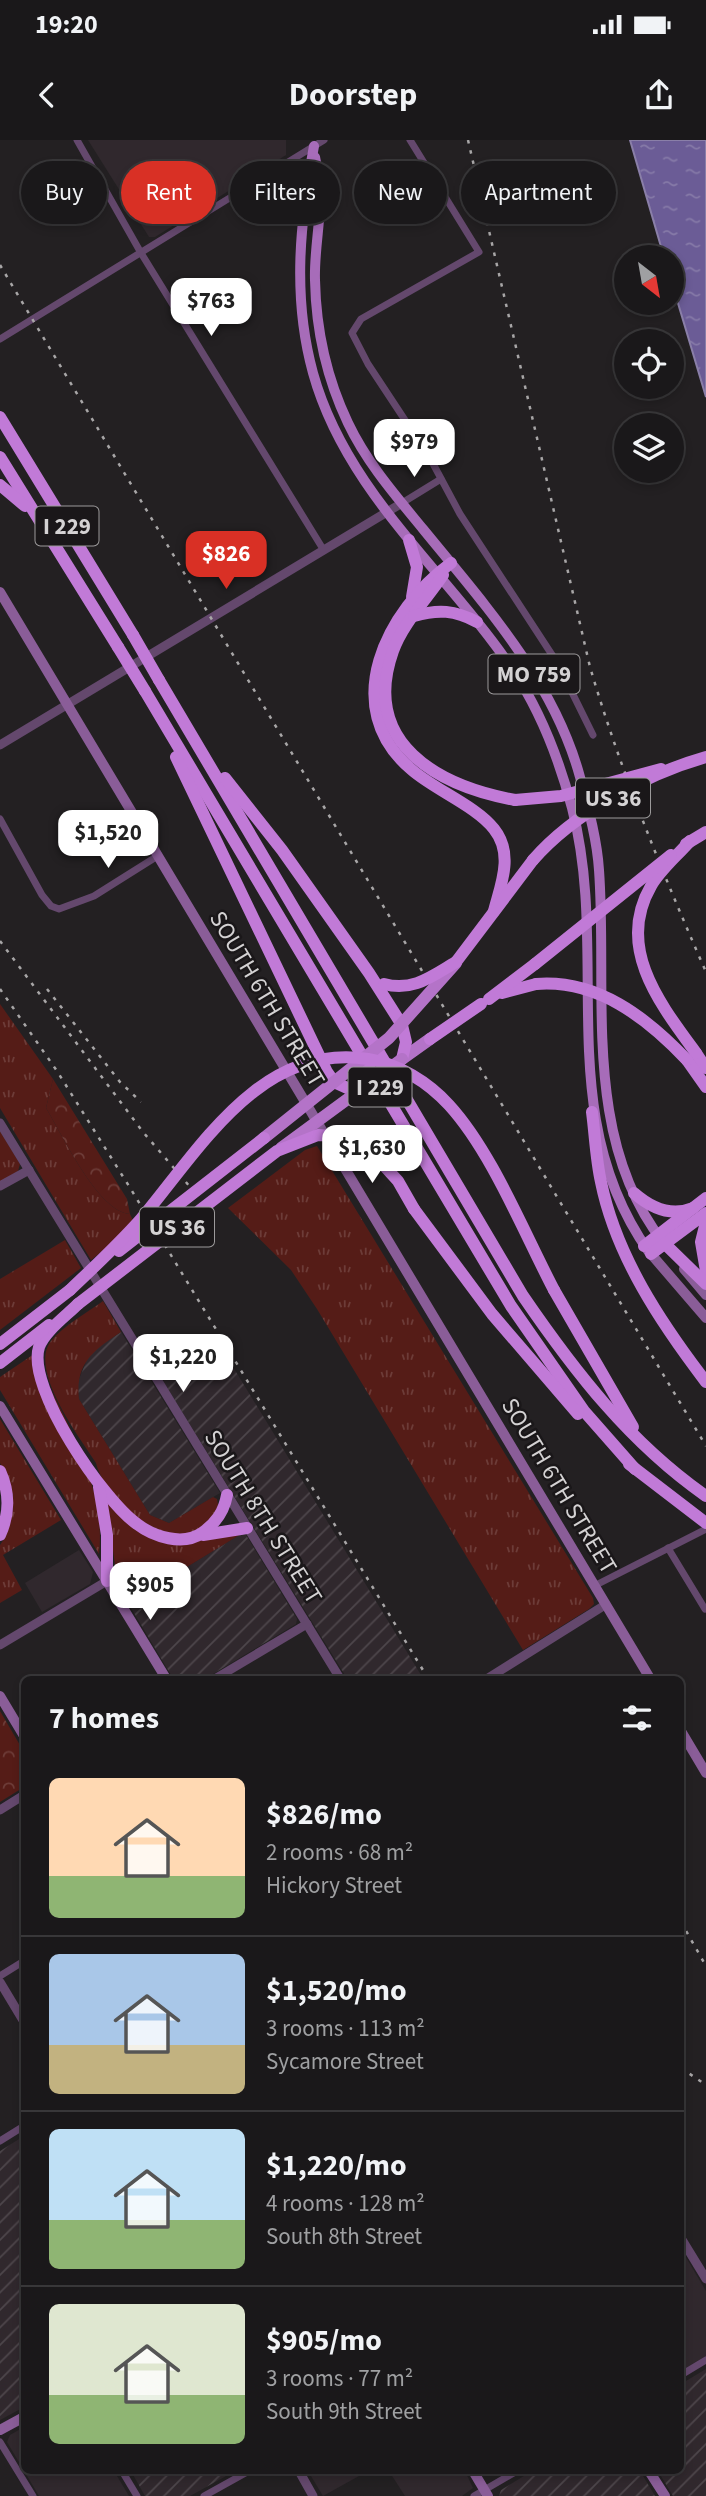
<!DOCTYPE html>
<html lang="en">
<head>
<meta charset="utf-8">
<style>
  :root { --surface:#1a181a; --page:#232123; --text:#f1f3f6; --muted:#9fa0a2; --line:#383739; --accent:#d93025 }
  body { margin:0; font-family:"Source Sans 3",sans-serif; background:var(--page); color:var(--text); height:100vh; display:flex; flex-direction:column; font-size:26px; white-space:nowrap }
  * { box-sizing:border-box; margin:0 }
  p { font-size:23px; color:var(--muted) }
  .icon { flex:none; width:38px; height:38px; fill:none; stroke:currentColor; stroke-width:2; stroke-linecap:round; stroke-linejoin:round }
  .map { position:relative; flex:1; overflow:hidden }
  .drawer { position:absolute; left:21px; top:1536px; width:663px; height:798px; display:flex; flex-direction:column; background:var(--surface); border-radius:10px; box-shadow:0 4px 10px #0003,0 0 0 2px var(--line) }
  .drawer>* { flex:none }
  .hud { position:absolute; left:21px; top:21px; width:665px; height:63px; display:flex; gap:14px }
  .needle { width:46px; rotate:149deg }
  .controls { position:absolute; left:614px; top:105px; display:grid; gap:14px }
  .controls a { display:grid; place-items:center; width:70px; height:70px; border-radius:50%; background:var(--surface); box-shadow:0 4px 10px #0003,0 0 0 2px var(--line); font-size:35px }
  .price { position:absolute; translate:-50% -60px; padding:0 16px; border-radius:14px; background:#fff; color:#222; font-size:23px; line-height:46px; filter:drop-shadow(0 2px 4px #0008) }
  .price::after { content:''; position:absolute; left:50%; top:42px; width:21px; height:16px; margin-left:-10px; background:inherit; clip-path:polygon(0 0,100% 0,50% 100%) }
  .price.current { background:var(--accent); color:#fff }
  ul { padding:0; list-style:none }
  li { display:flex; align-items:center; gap:21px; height:175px; padding:0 28px }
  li+li { border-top:2px solid var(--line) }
  li span { display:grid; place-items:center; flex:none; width:196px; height:140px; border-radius:10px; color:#555 }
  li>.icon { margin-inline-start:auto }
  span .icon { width:84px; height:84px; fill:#fffc; stroke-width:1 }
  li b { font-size:30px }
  h2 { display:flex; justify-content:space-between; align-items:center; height:84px; padding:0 28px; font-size:30px }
  .tag { padding:0 24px; border-radius:32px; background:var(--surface); box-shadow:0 4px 10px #0003,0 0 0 2px var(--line); font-size:24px; line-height:63px }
  .tag.current { background:var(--accent); color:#fff }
  .status { display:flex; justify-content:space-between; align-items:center; height:49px; padding:0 35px; background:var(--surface); direction:ltr }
  .status svg { height:19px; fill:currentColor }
  header { display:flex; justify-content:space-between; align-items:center; height:91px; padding:0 28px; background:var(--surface); font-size:32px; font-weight:700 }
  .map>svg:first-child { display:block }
  .built { fill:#30282d }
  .industrial { fill:url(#industrial-furrows) }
  .grass { fill:url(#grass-tufts) }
  .forest { fill:url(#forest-crowns) }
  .water { fill:url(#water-ripples); stroke:#8a7fa8; stroke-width:2 }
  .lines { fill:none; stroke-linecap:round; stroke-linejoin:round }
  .minor { stroke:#64486d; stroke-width:7 }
  .tertiary { stroke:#64486d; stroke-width:9 }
  .secondary { stroke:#8a5d98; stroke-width:10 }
  .primary { stroke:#a76cb9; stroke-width:10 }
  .trunk { stroke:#b473c8; stroke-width:12 }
  .motorway { stroke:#c17ad7; stroke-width:12 }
  .rail { stroke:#a8a6a7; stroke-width:2.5; stroke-dasharray:3.5 7; stroke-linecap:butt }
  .trunk-bridge { stroke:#b473c8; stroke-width:12 }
  .motorway-bridge { stroke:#c17ad7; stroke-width:12 }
  .labels { text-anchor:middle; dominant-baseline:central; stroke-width:5; stroke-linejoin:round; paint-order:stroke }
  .shield { fill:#1a1719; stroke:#9c9a9b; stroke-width:2 }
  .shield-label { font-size:23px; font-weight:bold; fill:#d4d2d3 }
  .street-label { font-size:24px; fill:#d4d2d3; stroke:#1a1719 }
</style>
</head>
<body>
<div class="status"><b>19:20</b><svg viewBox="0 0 49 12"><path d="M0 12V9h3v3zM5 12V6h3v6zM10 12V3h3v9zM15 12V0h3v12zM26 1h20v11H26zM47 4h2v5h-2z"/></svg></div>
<header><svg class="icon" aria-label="back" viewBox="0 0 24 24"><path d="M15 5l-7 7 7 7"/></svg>Doorstep<svg class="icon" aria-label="share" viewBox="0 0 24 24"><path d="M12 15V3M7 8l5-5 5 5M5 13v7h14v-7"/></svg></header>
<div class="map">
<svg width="706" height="2356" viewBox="0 0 706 2356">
  <defs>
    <pattern id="industrial-furrows" width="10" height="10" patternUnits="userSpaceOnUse" patternTransform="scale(1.75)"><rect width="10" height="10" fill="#30282d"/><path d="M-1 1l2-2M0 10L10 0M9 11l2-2" fill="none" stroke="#4d464b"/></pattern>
    <pattern id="grass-tufts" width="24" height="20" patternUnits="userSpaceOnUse" patternTransform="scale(1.75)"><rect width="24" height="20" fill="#551c17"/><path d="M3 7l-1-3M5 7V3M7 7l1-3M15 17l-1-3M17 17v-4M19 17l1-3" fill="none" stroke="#6d3c38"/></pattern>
    <pattern id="forest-crowns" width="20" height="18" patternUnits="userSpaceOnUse" patternTransform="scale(1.75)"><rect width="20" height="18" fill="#551c17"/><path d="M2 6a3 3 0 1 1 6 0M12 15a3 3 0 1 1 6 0" fill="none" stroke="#6d3c38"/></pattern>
    <pattern id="water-ripples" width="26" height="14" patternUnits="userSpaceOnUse" patternTransform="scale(1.75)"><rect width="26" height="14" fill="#6b5c96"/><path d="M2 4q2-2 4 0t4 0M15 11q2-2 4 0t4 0" fill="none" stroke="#867aa8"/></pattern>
  </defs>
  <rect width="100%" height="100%" fill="#232022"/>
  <g class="built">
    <polygon points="88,0 286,0 286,15 155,97 149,97"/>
    <polygon points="79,1410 93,1432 90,1444 42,1472 25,1443"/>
    <polygon points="681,2109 706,2151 706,2216 681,2231"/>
    <polygon points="24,2287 24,2331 114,2331 129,2356 39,2356 7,2302 10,2295"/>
    <polygon points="308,2331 368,2331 323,2356"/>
    <polygon points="389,2331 465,2331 473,2348 462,2356 405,2356"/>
  </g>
  <g class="industrial">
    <polygon points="121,1192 220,1353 169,1383 150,1375 79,1259 77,1244 90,1212"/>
    <polygon points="219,1204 424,1540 348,1540 163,1241"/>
    <polygon points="241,1394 246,1395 297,1479 296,1484 203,1540 174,1540 128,1463"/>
    <polygon points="24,1996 24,2267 0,2280 0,2011"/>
    <polygon points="706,2229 706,2356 673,2356 658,2331 681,2331 681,2244"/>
    <polygon points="131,2331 235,2331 190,2356 145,2356"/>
    <polygon points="532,2331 640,2331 655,2356 499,2356 501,2350"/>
  </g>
  <g class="grass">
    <path d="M0 864 53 939 46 968C62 994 98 1072 130 1074L135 1085 91 1120 0 968Z"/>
    <polygon points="0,991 20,1024 18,1031 0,1042"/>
    <polygon points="317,1006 593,1458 594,1464 589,1469 523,1510 317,1169 291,1130 228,1068 305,1010"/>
    <polygon points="65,1100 81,1128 0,1190 0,1139"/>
    <path d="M103 1161 121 1192C94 1210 75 1223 79 1259L150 1375 169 1383 213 1357 217 1359C220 1370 215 1376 208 1383 172 1419 105 1361 96 1323 80 1298 28 1230 51 1201 64 1185 87 1173 103 1161Z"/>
    <path d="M34 1214C62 1277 107 1343 99 1414L0 1250V1237Z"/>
    <polygon points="0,1279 61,1380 3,1415 22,1450 0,1463 0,1405 6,1396 13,1368 13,1355 0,1323"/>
    <path d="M106 1357C153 1417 173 1403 241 1394L128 1463 116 1433Z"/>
  </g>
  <g class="forest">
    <path d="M53 939 127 1059 130 1074C98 1072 62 994 46 968Z"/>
    <polygon points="0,1571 24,1612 24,1647 0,1662"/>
  </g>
  <polygon class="water" points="630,0 706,0 706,257 672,143 672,117 664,117"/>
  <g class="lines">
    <g class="minor">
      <polyline points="77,0 141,113 323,409"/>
      <polyline points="410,0 479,112 361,179 352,193 368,224 430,318 460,374 558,524 593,595"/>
      <polyline points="0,199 324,0"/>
      <polyline points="402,363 441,339"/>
      <polyline points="0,679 42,755 51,766 59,769 94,756 156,717"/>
      <polyline points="668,1408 705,1469"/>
      <polyline points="594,1446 706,1389"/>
      <polyline points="0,1836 24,1821"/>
      <polyline points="0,2001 24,1986"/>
      <polyline points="681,2235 706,2220"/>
      <polyline points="0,2302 33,2356"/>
      <polyline points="122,2331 137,2356"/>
      <polyline points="204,2356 249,2331"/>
      <polyline points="474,2356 517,2331"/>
    </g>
    <g class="tertiary">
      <polyline points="0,605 402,363"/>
      <polyline points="0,983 341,1540"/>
      <polyline points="0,1046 29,1030"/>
      <polyline points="0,1505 107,1441"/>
      <polyline points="213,1540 307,1484"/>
      <polyline points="485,1540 605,1465"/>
      <polyline points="0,1670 24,1655"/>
      <polyline points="0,1842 24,1882"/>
      <polyline points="681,2098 706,2139"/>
      <polyline points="299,2331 313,2356"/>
    </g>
    <g class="secondary">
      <polyline points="0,452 651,1540"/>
      <polyline points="651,1114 706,1178"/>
      <polyline points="684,1129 706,1155"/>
      <polyline points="0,1266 167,1540"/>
      <polyline points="0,1556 24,1596"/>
      <polyline points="681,1591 706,1633"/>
      <polyline points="0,2290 24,2277"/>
      <polyline points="473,2331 488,2356"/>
      <polyline points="649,2331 665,2356"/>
    </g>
    <g class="primary">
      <path d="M314 6C300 82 292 157 313 233 346 352 446 431 513 530 541 572 559 619 572 668 611 817 551 974 649 1112"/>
      <path d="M315 17C317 28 320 40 320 52 321 81 314 111 315 140 316 189 327 239 348 283 367 323 396 356 423 389 485 465 554 541 580 637 588 667 597 699 599 730 608 853 581 997 663 1102"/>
    </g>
    <polyline class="trunk" points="402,919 430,899"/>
    <g class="motorway">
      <polyline points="0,277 133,495"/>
      <polyline points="0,317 118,507"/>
      <polyline points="0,345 25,366"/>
      <polyline points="409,400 417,427 412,457"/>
      <path d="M451 423C387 470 337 567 412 630 435 650 476 666 494 689 514 714 501 744 494 771"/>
      <path d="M443 435C427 459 403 483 393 511 360 604 439 646 515 660"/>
      <path d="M414 476C438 469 455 470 477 482"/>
      <path d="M159 540 523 1156C575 1232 630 1303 706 1356"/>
      <polyline points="145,551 511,1166 584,1271 635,1329"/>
      <polyline points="176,617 327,932 334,942 356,952"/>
      <polyline points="225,638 282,710 369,833 402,885 406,902 402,919"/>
      <polyline points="456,822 533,720"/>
      <polyline points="502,853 536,844"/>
      <polyline points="489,859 535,824"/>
      <polyline points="696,913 706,928"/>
      <polyline points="687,920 706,947"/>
      <path d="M592 972C595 995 596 1020 601 1042 616 1116 661 1183 706 1242"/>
      <path d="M634 1053C651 1068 671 1077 693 1068"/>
      <polyline points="414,1069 492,1174 578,1274"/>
      <polyline points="706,1082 701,1102 706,1131"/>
      <polyline points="665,1104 706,1144"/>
      <polyline points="644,1106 706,1058"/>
      <polyline points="651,1114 706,1073"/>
      <polyline points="554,1150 633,1287"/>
      <path d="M78 1164C66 1176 45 1191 39 1207 26 1248 104 1361 137 1384 154 1397 183 1406 202 1393 216 1383 224 1372 227 1355"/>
      <polyline points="0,1204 70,1150"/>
      <polyline points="0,1223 49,1185"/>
      <polyline points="629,1324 706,1383"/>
      <path d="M0 1331C10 1353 10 1373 0 1395"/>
      <polyline points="99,1347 107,1395 107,1441"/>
      <polyline points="203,1395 247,1388"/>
    </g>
    <g class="rail">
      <path d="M468 0 590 527C621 632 662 732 706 832"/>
      <polyline points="0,125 706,1306"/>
      <polyline points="0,801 143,992 191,1048"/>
      <polyline points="0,849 57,931 132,1051 429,1540"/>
      <polyline points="47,849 120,942 141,962"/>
      <polyline points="681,1782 706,1826"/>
      <polyline points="681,1928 706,1945"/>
    </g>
    <g class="trunk-bridge">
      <polyline points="264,998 389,898 456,823"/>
      <polyline points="281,1008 402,919"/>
    </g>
    <g class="motorway-bridge">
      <polyline points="133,495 159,540"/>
      <polyline points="118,507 145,551"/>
      <polyline points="515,660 561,656 661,629"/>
      <path d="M690 701C678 715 660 730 651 746 615 808 661 865 696 913"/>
      <polyline points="686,704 706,692"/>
      <path d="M533 720C574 673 646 634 706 617"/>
      <polyline points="535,824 671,715"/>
      <path d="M384 844C413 852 432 836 456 822"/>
      <path d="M536 844C597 839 646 877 687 920"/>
      <polyline points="430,899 481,864"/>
      <polyline points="119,1111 264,998"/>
      <path d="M70 1150C94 1127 119 1104 141 1079 200 1009 261 902 368 919 399 924 428 942 449 965 492 1012 524 1093 554 1150"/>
      <polyline points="78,1164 277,1011 318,995 351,997 367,1007 398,1041 414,1069"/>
    </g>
  </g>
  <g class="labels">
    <g class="shield">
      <rect x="35.5" y="366.5" width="63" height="39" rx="5"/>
      <rect x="488.5" y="514.5" width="91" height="39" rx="5"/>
      <rect x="576" y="638.5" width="74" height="39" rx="5"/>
      <rect x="348.5" y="927.5" width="63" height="39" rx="5"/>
      <rect x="140" y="1067.5" width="74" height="39" rx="5"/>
    </g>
    <g class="shield-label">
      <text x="67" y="386">I 229</text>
      <text x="534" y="534">MO 759</text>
      <text x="613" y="658">US 36</text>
      <text x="380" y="947">I 229</text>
      <text x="177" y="1087">US 36</text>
    </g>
    <g class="street-label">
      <text transform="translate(267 859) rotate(59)">SOUTH 6TH STREET</text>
      <text transform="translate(559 1346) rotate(59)">SOUTH 6TH STREET</text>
      <text transform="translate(263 1377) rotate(58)">SOUTH 8TH STREET</text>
    </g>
  </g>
</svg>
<div class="controls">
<a><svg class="needle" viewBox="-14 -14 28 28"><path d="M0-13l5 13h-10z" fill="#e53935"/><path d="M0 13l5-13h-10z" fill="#9fa0a2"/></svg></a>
<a><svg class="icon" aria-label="locate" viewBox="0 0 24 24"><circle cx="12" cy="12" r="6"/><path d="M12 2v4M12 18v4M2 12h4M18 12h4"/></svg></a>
<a><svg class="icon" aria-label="layers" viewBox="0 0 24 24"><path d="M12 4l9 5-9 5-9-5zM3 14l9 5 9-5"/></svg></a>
</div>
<b class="price" style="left:211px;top:198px">$763</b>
<b class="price" style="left:414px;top:339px">$979</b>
<b class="price current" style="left:226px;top:451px">$826</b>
<b class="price" style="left:108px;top:730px">$1,520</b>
<b class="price" style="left:372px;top:1045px">$1,630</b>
<b class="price" style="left:183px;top:1254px">$1,220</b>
<b class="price" style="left:150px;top:1482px">$905</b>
<div class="hud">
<a class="tag">Buy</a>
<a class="tag current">Rent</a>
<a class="tag">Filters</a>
<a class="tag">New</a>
<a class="tag">Apartment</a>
</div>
<section class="drawer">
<h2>7 homes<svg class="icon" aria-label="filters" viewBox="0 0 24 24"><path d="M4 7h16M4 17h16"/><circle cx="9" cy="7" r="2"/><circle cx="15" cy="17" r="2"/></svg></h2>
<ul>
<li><span style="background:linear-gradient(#ffd9b3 70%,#8fb573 0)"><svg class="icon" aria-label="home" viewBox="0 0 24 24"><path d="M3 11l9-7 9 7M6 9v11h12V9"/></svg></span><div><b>$826/mo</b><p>2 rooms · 68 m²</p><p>Hickory Street</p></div></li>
<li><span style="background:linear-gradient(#a9c7e8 65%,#c2b280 0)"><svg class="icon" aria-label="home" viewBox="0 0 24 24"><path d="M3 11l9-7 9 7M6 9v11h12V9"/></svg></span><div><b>$1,520/mo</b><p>3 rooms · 113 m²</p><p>Sycamore Street</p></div></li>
<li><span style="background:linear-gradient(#bfe0f5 65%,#8fb573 0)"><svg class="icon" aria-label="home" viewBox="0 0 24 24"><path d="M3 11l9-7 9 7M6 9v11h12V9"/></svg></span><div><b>$1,220/mo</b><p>4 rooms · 128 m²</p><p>South 8th Street</p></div></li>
<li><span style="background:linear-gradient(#dfe7d0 65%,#8fb573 0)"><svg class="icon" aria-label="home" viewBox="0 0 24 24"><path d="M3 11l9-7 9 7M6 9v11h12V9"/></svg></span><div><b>$905/mo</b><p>3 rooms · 77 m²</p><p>South 9th Street</p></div></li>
</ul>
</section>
</div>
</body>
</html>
